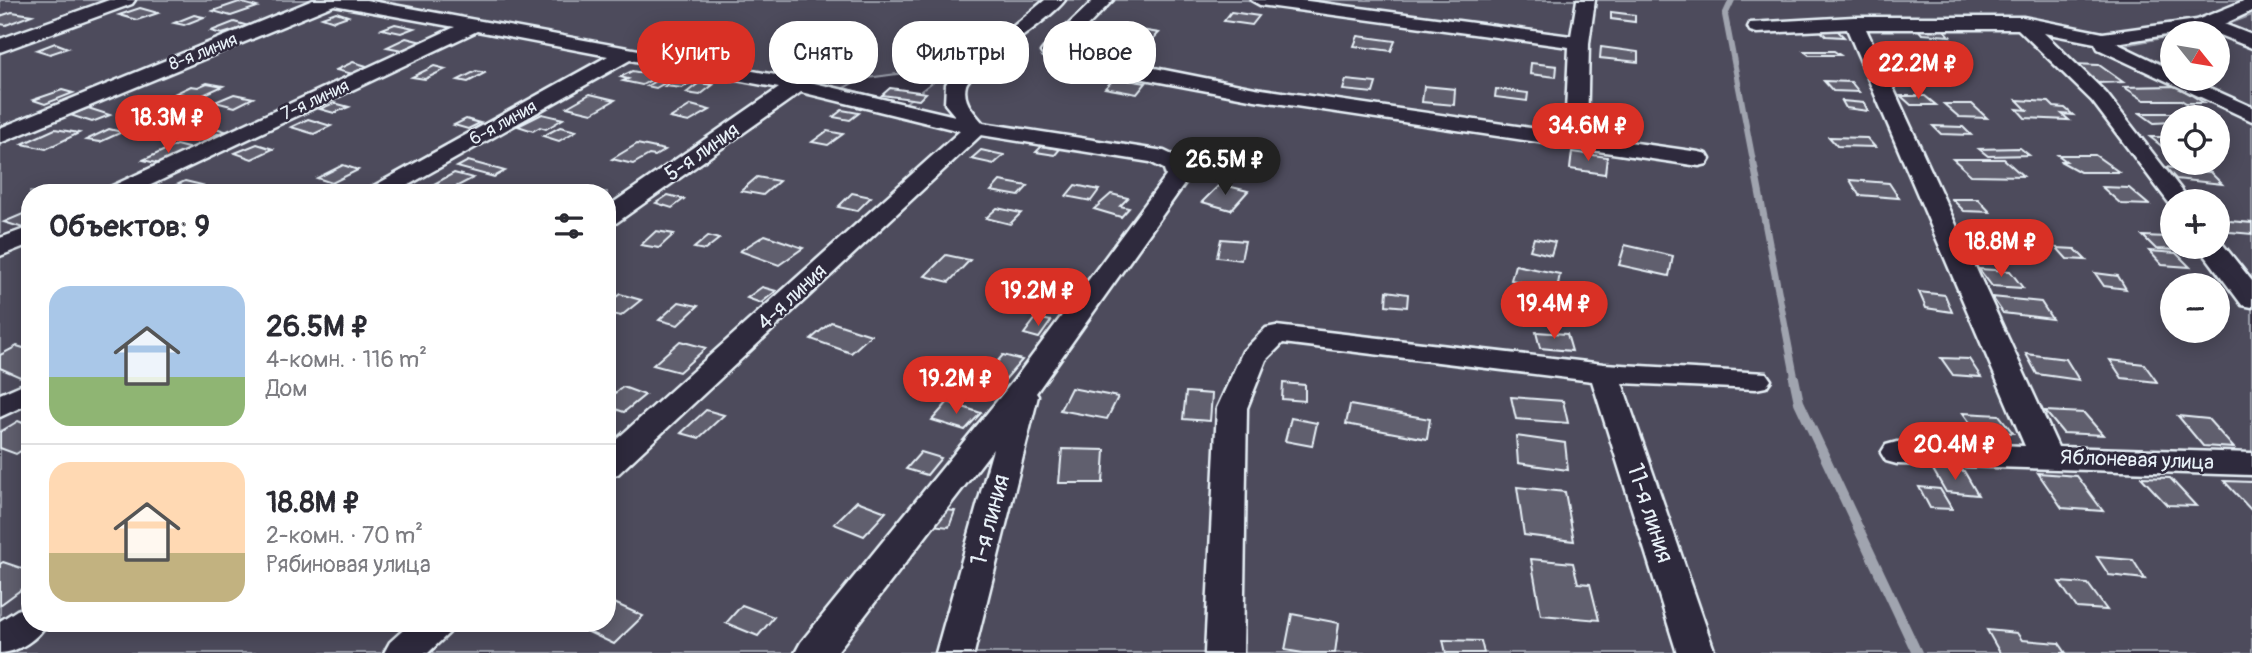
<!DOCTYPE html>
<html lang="ru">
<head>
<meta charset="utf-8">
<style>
  :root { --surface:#fff; --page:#f2f2f3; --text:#2b2b33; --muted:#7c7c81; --line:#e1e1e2; --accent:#d93025 }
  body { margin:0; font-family:Pangolin,sans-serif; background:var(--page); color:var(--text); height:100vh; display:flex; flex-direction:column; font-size:26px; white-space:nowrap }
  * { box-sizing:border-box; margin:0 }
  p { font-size:23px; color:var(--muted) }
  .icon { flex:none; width:38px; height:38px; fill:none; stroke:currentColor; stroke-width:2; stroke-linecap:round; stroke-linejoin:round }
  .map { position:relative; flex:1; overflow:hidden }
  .details { position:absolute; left:21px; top:184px; width:595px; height:448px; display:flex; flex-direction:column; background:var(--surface); border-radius:28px; box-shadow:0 4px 18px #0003 }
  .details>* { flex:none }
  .guide { position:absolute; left:637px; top:21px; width:665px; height:63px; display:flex; gap:14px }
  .needle { width:46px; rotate:120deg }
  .controls { position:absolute; left:2160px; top:21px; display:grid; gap:14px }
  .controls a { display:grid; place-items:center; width:70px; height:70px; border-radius:50%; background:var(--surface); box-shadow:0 4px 18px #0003; font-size:35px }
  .price { position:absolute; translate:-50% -60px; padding:0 16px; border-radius:24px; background:var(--accent); color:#fff; font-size:23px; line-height:46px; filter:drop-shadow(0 2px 4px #0008) }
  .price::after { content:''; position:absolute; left:50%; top:42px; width:21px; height:16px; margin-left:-10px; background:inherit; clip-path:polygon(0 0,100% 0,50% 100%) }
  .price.current { background:#222; color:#fff }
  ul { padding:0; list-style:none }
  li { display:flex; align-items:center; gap:21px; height:175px; padding:0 28px }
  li+li { border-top:2px solid var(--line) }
  li span { display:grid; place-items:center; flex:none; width:196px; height:140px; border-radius:21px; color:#555 }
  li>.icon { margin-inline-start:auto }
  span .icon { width:84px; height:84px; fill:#fffc; stroke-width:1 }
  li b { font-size:30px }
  h2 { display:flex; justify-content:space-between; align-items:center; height:84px; padding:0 28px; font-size:30px }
  .pill { padding:0 24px; border-radius:28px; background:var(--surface); box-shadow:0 4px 18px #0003; font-size:24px; line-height:63px }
  .pill.current { background:var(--accent); color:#fff }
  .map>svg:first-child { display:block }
  .green { fill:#4d4b5c; stroke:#9a9eaa; stroke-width:2; fill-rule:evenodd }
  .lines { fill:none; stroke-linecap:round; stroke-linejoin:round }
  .stream-far2 { stroke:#a0a4af; stroke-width:6 }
  .stream-far1 { stroke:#a0a4af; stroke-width:7 }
  .stream { stroke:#a0a4af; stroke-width:10 }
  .building { fill:#605e6e; stroke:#e8f1f8; stroke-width:2 }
  .minor-casing { stroke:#e8f1f8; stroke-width:5 }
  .minor { fill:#2f2a3d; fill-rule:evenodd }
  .labels { text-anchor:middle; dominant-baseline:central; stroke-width:5; stroke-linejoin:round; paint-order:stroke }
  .far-street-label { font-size:18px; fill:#e8f1f8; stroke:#2f2a3d }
  .street-label { font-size:21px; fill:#e8f1f8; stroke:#2f2a3d }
  .near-street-label { font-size:24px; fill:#e8f1f8; stroke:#2f2a3d }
</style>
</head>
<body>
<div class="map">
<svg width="2252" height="653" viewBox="0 0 2252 653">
  <rect width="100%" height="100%" fill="#363244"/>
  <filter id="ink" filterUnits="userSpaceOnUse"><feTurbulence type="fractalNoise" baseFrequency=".0143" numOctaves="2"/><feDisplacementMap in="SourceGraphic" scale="14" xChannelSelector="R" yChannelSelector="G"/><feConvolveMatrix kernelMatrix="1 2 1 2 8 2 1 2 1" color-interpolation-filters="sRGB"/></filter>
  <g filter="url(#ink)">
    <path class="green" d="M0 0H2245C2219 22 2143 30 2108 37L2126 45 2172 36V79H2217V33H2188L2221 27 2252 15V653H0ZM960 61 904 104 844 88 860 79 934 69ZM2172 117H2217V163H2172ZM30 192H607V623H30ZM2172 201H2217V247H2172ZM2172 285H2217V331H2172Z"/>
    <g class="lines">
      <polyline class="stream-far2" points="1732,0 1725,15 1754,166"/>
      <polyline class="stream-far1" points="1754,165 1795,379"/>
      <polyline class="stream" points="1794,378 1799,402 1917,653"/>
    </g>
    <g class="building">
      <polygon points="239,2 257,7 231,16 213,11"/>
      <polygon points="140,8 158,13 137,20 119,15"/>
      <polygon points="12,12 32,15 6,25 0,24 0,16"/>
      <polygon points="336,12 348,16 334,21 322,17"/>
      <polygon points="1231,12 1259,16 1252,25 1224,21"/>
      <polygon points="1611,12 1635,15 1635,22 1611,19"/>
      <polygon points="194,15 204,17 184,25 174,23"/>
      <polygon points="234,22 249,26 222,34 211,31"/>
      <polygon points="395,24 414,28 401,33 382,29"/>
      <polygon points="1915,26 1943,28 1950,36 1922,34"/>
      <polygon points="1122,27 1159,33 1149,43 1111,37"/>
      <polygon points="1816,27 1834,27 1844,37 1826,36"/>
      <polygon points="1358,36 1395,41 1391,51 1354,46"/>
      <polygon points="406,38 422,42 402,50 387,47"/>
      <polygon points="55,43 68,48 50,54 37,50"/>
      <polygon points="1601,47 1638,52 1638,62 1600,58"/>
      <polygon points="1876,50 1912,52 1919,61 1883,59"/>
      <polygon points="1804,51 1834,51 1840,55 1809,55"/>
      <polygon points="353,62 370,67 353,74 336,70"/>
      <polygon points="1531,63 1557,66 1556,77 1530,74"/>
      <polygon points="2072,64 2099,65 2123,82 2097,83"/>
      <polygon points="434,66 446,69 425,79 412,77"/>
      <polygon points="476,71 485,73 468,82 458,80"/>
      <polygon points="632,71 658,76 642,85 623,81 628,79 620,77"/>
      <polygon points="681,75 698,78 682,88 665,86"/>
      <polygon points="662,77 672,79 656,88 647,86"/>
      <polygon points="1887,77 1913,77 1922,86 1895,85"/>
      <polygon points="1115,78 1146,83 1137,94 1105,88"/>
      <polygon points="1346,80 1376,83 1373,93 1343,90"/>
      <polygon points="1824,81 1851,82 1859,92 1833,91"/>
      <polygon points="207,83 223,86 192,100 176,97 182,94 176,93 191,86 198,87"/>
      <polygon points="699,83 713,85 700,95 686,93"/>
      <polygon points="1424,86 1455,89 1454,105 1422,102"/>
      <polygon points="2177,86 2204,103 2186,103 2181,100 2144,100 2124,87"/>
      <polygon points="890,88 926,93 919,100 882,95"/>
      <polygon points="1496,89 1528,93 1527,101 1495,97"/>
      <polygon points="62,90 73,93 45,104 33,100"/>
      <polygon points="234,94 253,98 235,107 215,102"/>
      <polygon points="590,94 615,100 592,113 567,107"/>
      <polygon points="1901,96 1925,96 1936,105 1911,105"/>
      <polygon points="2017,100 2049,102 2054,107 2065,108 2073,115 2062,114 2069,120 2025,118 2017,109 2027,110"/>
      <polygon points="1842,101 1864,103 1868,111 1846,108"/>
      <polygon points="334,103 349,107 334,113 320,109"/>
      <polygon points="1944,104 1972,104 1987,118 1959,117"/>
      <polygon points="691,105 710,110 689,122 670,118"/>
      <polygon points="88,108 110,115 92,122 70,115"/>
      <polygon points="842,110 859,113 850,120 833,117"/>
      <polygon points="2140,113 2171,113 2178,117 2172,117 2172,122 2154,123"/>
      <polygon points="542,114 563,119 546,129 540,127 533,131 518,126"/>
      <polygon points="308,119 331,126 314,134 291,127"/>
      <polygon points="466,119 480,123 468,129 454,125"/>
      <polygon points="155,123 169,126 150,135 136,131"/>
      <polygon points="1933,126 1963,127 1971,135 1941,134"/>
      <polygon points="560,127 576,131 559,141 543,136"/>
      <polygon points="216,128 225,131 205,139 197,136"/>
      <polygon points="55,129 79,133 46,149 22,144"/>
      <polygon points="109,129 122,132 100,142 86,140"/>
      <polygon points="827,131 843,134 828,145 812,142"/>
      <polygon points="1829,137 1867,138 1875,147 1837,146"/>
      <polygon points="2150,137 2172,137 2172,151 2168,151"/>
      <polygon points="257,144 273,149 252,159 235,153"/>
      <polygon points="637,144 665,150 655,156 649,155 633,164 612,159"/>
      <polygon points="176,145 192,149 160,164 143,160"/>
      <polygon points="1042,146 1060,149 1055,155 1036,152"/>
      <polygon points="2020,148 2029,155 1988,156 1979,149"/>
      <polygon points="981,150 1004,155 994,164 971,159"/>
      <polygon points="1572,152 1607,157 1605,174 1570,169"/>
      <polygon points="2058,155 2095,155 2119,172 2080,172 2060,161 2066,161"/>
      <polygon points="1953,159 2004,159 2023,176 1971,175"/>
      <polygon points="468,161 505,171 494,177 457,167"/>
      <polygon points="343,165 358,170 332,183 317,178"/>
      <polygon points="2165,167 2210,172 2222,184 2176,179"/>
      <polygon points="454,173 473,178 452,189 434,184"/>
      <polygon points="757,177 779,181 763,195 741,191"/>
      <polygon points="1850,180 1889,183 1899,198 1859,195"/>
      <polygon points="185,181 202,185 189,191 172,187"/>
      <polygon points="1000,181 1028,186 1019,196 991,191"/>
      <polygon points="1220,184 1248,191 1231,210 1202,202"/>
      <polygon points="1075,185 1099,190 1091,201 1066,196"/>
      <polygon points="546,186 574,192 536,192"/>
      <polygon points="2102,187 2129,188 2149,205 2121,204"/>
      <polygon points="852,193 871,197 857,211 838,207"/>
      <polygon points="1111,194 1128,198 1120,206 1129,208 1121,217 1094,209"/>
      <polygon points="668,195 684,199 672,208 656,203"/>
      <polygon points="1952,199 1978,199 1990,212 1964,211"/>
      <polygon points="997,208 1021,213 1010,224 986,218"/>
      <polygon points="30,211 30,224 23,228 4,222"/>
      <polygon points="2218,220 2252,223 2252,234 2230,232"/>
      <polygon points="656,231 674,234 659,248 641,245"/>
      <polygon points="765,235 803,248 779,265 740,251"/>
      <polygon points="708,236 719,239 705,250 694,248"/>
      <polygon points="2143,236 2167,237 2172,241 2172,247 2181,250 2156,249"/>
      <polygon points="1534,238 1555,242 1551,255 1530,250"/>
      <polygon points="1221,239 1245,241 1241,260 1217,257"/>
      <polygon points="1625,245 1673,256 1669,276 1619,265"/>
      <polygon points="2057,248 2075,249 2086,260 2067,259"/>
      <polygon points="2149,251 2176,253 2190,267 2162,265"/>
      <polygon points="946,255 970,260 949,282 925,276"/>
      <polygon points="1515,265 1560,274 1557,289 1511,280"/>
      <polygon points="1979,269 2010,271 2023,288 1992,286"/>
      <polygon points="2095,273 2118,276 2126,289 2104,286"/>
      <polygon points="762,287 776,291 761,303 747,298"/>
      <polygon points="1387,291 1408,294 1407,307 1386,305"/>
      <polygon points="1919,292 1945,295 1952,312 1926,308"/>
      <polygon points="620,294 641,300 621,316 607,313 607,304"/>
      <polygon points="1992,297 2041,302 2052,319 2003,313"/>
      <polygon points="679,302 698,306 678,325 659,320"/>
      <polygon points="1036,318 1051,321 1039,338 1024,334"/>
      <polygon points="831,322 871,335 851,353 811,339"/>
      <polygon points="1536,332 1567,334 1572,351 1540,348"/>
      <polygon points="680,341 706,348 679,372 653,365"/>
      <polygon points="17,346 30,350 30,372 20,377 0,368 0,355"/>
      <polygon points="2026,354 2066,359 2079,380 2037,374"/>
      <polygon points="1003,355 1022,360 1003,382 984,377"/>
      <polygon points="1941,358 1969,359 1981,377 1953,375"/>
      <polygon points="2110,360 2144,364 2157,382 2122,378"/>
      <polygon points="1283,383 1305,385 1305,401 1282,399"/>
      <polygon points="623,387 645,395 624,412 607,406 607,399"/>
      <polygon points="1071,388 1118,397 1107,419 1060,410"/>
      <polygon points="1186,392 1212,394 1210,421 1183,419"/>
      <polygon points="1511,397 1563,401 1568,423 1516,419"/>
      <polygon points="948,402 981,413 965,430 932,420"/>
      <polygon points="1350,405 1430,419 1427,439 1346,424"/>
      <polygon points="706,410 724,415 699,438 681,433"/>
      <polygon points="2045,411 2084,413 2103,435 2063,433"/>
      <polygon points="1963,413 1999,415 2013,433 1976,431"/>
      <polygon points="2178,416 2208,419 2234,448 2203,446"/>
      <polygon points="1291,418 1317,423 1312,446 1285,441"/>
      <polygon points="18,421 30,426 30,445 16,454 0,448 0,432"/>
      <polygon points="1516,436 1565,443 1568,470 1518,463"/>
      <polygon points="1062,449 1105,450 1103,483 1059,483"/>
      <polygon points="921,452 941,458 927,475 906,469"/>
      <polygon points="1932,468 1964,471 1978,495 1946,492"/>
      <polygon points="2038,473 2077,476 2103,511 2062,508"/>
      <polygon points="2141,477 2170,478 2196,506 2167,505"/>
      <polygon points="2224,481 2252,482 2252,511"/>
      <polygon points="1517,487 1565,492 1574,541 1524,535"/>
      <polygon points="1919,487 1940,489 1952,509 1930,508"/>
      <polygon points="857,501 886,512 864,536 834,524"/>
      <polygon points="937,509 955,511 949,527 931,525"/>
      <polygon points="2097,557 2133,560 2145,579 2109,575"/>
      <polygon points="1531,559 1573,563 1578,583 1590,584 1599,620 1541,615"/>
      <polygon points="3,562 30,571 30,583 0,605 0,564"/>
      <polygon points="2059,582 2088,584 2107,610 2077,608"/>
      <polygon points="612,602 643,616 614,644 582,629 589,623 607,623 607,606"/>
      <polygon points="742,605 774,617 758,636 726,623"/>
      <polygon points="1292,614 1339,623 1335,653 1303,653 1285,650"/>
      <polygon points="1987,630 2017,633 2022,640 2059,643 2066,653 2000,653"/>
      <polygon points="1443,640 1481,641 1484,653 1446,653"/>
    </g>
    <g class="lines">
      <g class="minor-casing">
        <g id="minor">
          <polygon points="109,0 135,0 132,4 0,52 0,39"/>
          <path d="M313 0H366L797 79 955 116 945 104 946 84 960 64 1003 35 1045 0H1065C1049 22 970 70 966 85 962 101 973 111 983 123L1164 151 1183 160 1190 176 1036 393 1038 396 974 653H936L993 449 836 653H795L801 642 1014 380 1166 176 1164 169 1150 162 981 135 618 474 607 477V448L960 131 801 92 616 223 607 225V207L779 88 630 60 396 192H368L372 187 608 56 477 31 136 192H106L110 187 455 27 334 5 0 143V128Z"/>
          <polygon points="1094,0 1113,0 1064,50 1255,88 1565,133 1569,47 1260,5 1251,0 1300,0 1571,36 1577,0 1595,0 1589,43 1587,136 1699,152 1707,154 1710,159 1707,164 1699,166 1255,100 1065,64 1044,56 1041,52 1044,48"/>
          <polygon points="2246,0 2252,0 2252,11 2224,24 2252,35 2252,48 2204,29 2116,43 2172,70 2172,79 2190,79 2252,107 2252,121 2098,49 2095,43 2044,33 2106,93 2190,201 2172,201 2172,207 2092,101 2018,29 1866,29 2058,447 2252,453 2252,475 1897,464 1886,461 1881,453 1886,445 1897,442 2025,446 1847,29 1757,33 1750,31 1748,27 1750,23 1854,17 2023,17 2103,33 2197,20"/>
          <polygon points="30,227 30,244 0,256 0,238"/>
          <polygon points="2217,241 2221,242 2252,281 2252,307 2242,305 2199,247 2217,247"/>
          <polygon points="1276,326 1604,364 1766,373 1771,380 1766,387 1756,389 1622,383 1715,653 1677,653 1592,381 1283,343 1266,360 1247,408 1243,653 1205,653 1217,408 1243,351 1266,328"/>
          <polygon points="30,381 30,403 0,417 0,394"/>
          <path d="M30 606V623H47C39 638 17 653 0 653V621L17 610Z"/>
          <polygon points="411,623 455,623 449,633 428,653 384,653 390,642"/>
        </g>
      </g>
      <use href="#minor" class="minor"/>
    </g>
  </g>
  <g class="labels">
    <g class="far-street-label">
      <text transform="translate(203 52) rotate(-22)">8-я линия</text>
      <text transform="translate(315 100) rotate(-25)">7-я линия</text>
      <text transform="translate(503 123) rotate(-29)">6-я линия</text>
    </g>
    <g class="street-label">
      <text transform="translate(702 152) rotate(-35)">5-я линия</text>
      <text transform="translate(792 297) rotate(-43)">4-я линия</text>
      <text transform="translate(2137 460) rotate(2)">Яблоневая улица</text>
    </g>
    <g class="near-street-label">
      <text transform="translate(1650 513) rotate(72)">11-я линия</text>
      <text transform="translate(990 520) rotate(-75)">1-я линия</text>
    </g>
  </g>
</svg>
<div class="controls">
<a><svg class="needle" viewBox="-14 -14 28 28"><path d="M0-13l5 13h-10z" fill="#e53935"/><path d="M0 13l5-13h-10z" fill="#7c7c81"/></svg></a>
<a><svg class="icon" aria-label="locate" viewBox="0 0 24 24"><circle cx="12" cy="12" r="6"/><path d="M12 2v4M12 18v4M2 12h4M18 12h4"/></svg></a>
<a>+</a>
<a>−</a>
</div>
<b class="price" style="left:1918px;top:101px">22.2M ₽</b>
<b class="price" style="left:168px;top:155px">18.3M ₽</b>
<b class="price" style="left:1588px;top:163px">34.6M ₽</b>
<b class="price current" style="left:1225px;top:197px">26.5M ₽</b>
<b class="price" style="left:2001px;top:279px">18.8M ₽</b>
<b class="price" style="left:1038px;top:328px">19.2M ₽</b>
<b class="price" style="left:1554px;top:341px">19.4M ₽</b>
<b class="price" style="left:956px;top:416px">19.2M ₽</b>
<b class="price" style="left:1955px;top:482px">20.4M ₽</b>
<div class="guide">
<a class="pill current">Купить</a>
<a class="pill">Снять</a>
<a class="pill">Фильтры</a>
<a class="pill">Новое</a>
</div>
<section class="details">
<h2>Объектов: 9<svg class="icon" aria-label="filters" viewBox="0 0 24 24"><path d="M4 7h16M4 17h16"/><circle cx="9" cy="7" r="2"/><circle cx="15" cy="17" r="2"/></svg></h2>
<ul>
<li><span style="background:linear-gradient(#a9c7e8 65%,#8fb573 0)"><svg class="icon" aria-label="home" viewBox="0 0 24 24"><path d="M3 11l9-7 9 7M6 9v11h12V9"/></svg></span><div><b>26.5M ₽</b><p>4-комн. · 116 m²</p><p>Дом</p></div></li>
<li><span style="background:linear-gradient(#ffd9b3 65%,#c2b280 0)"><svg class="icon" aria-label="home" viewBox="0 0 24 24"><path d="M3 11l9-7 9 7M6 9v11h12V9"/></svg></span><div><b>18.8M ₽</b><p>2-комн. · 70 m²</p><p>Рябиновая улица</p></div></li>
</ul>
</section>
</div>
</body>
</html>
